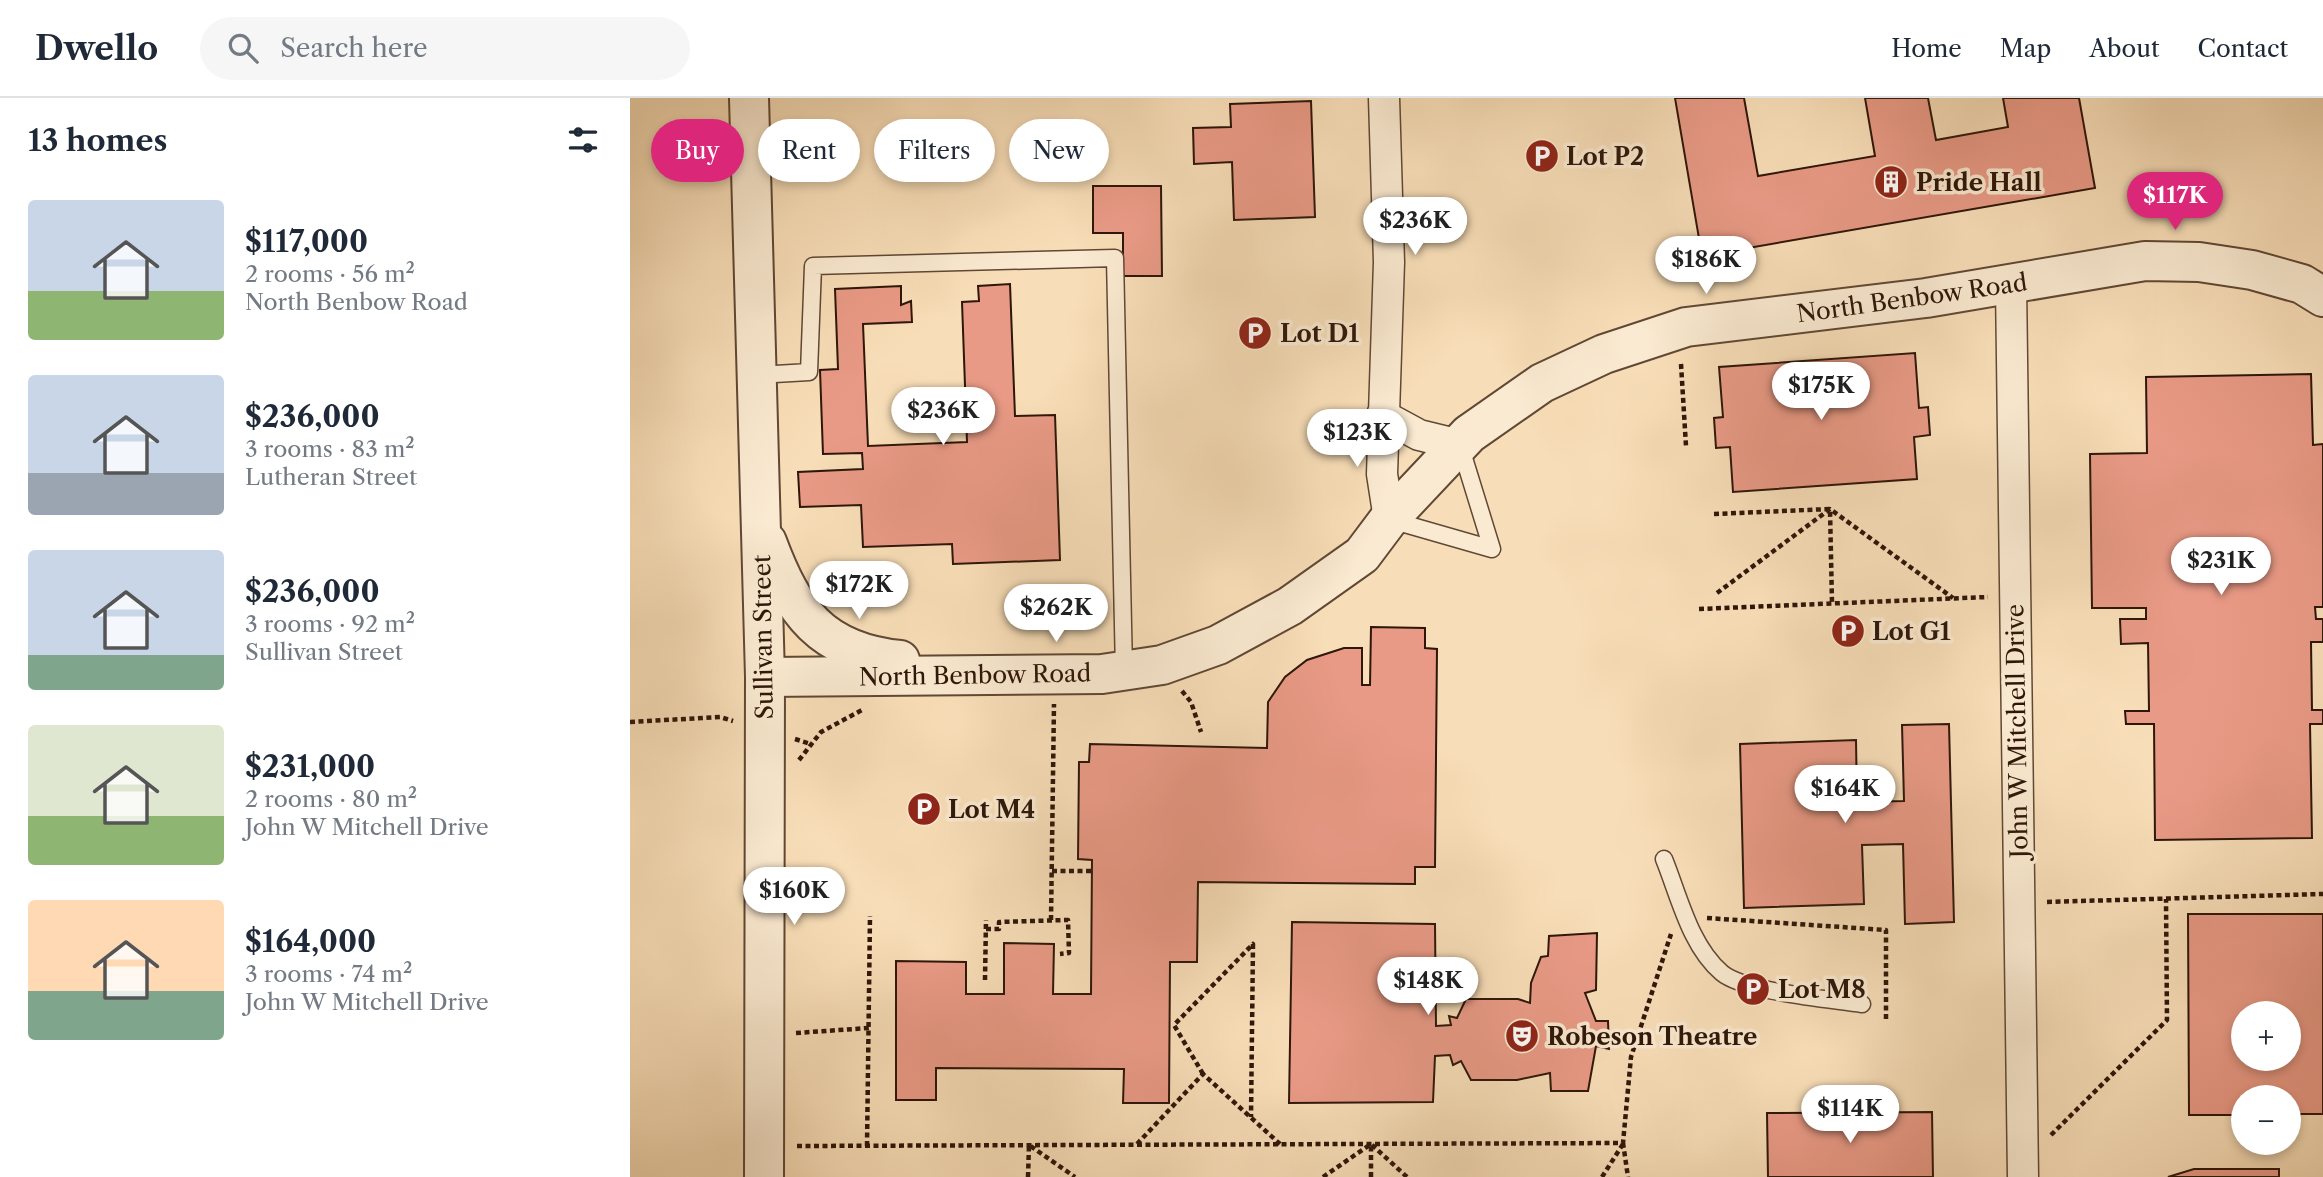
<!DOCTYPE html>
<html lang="en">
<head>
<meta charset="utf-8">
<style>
  :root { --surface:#fff; --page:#f6f6f7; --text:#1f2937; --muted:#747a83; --line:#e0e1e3; --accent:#db2777 }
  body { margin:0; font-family:"Libre Caslon Text",serif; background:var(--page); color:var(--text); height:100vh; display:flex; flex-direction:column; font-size:26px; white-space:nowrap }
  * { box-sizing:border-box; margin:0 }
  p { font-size:23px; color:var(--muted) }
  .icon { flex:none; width:38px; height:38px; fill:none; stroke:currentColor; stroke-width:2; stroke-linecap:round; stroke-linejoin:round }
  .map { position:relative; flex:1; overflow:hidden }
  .details { display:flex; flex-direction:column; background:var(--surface); width:630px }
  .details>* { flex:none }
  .hud { position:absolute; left:21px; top:21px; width:665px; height:63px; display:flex; gap:14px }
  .buttons { position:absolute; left:1601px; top:903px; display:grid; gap:14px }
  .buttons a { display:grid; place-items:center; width:70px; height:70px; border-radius:50%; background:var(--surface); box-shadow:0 4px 10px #0003; font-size:35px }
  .price { position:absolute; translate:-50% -60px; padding:0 16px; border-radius:24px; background:#fff; color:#222; font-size:23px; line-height:46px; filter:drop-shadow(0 2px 4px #0008) }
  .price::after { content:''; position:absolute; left:50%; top:42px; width:21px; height:16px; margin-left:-10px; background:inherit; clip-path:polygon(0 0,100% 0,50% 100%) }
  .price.selected { background:var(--accent); color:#fff }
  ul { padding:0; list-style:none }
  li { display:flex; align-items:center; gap:21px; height:175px; padding:0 28px }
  li span { display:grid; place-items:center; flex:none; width:196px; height:140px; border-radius:7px; color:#555 }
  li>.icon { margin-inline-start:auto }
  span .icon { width:84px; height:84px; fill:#fffc; stroke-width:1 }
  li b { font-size:30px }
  h2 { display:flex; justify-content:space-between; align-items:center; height:84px; padding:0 28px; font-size:30px }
  .chip { padding:0 24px; border-radius:32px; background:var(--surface); box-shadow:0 4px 10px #0003; font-size:24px; line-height:63px }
  .chip.selected { background:var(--accent); color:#fff }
  header { display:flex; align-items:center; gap:42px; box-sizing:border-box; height:98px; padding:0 35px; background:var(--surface); border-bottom:2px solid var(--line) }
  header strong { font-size:33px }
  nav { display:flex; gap:38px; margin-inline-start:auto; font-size:24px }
  .search { width:490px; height:63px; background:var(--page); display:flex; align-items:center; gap:18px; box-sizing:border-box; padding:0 24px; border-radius:38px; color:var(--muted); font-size:26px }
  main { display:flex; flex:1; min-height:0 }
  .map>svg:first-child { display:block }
  .building { fill:#e99a86; stroke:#2e1609; stroke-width:2; fill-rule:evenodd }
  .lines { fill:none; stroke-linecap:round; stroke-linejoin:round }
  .service-casing { stroke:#604835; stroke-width:19 }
  .minor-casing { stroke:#604835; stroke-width:33 }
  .tertiary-casing { stroke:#604835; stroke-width:42 }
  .path { stroke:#2e1609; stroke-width:4.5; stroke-dasharray:5 3.5; stroke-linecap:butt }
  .service { stroke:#faead1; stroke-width:16 }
  .minor { stroke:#faead1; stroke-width:30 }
  .tertiary { stroke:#faead1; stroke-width:38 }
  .labels { text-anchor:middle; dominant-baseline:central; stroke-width:7; stroke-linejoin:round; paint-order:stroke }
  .poi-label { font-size:24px; font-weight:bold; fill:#2e1609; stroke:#faead1; text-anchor:start }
  .street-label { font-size:24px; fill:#2e1609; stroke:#faead1 }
</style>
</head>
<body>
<header>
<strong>Dwello</strong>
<div class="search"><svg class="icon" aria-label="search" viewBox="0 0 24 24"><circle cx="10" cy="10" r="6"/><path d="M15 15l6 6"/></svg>Search here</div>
<nav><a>Home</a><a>Map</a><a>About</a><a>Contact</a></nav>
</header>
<main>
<section class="details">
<h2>13 homes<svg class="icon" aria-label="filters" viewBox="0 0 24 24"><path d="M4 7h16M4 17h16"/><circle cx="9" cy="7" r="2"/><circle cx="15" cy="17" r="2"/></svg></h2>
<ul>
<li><span style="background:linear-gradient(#c9d6e8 65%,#8fb573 0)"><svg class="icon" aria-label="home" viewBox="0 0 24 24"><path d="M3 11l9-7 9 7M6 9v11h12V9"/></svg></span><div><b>$117,000</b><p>2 rooms · 56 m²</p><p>North Benbow Road</p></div></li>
<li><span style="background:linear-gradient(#c9d6e8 70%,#9aa5b1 0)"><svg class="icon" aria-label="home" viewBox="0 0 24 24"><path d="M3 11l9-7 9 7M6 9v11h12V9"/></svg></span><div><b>$236,000</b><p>3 rooms · 83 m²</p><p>Lutheran Street</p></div></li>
<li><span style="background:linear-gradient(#c9d6e8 75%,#7fa58c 0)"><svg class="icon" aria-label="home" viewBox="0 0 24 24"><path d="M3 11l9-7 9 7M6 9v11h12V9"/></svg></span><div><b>$236,000</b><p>3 rooms · 92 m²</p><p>Sullivan Street</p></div></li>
<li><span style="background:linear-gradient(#dfe7d0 65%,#8fb573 0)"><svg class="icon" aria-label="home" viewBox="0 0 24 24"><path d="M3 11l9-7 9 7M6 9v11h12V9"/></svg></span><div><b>$231,000</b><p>2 rooms · 80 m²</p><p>John W Mitchell Drive</p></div></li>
<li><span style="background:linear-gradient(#ffd9b3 65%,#7fa58c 0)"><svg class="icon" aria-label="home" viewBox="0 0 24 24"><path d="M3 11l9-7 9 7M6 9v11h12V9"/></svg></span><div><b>$164,000</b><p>3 rooms · 74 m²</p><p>John W Mitchell Drive</p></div></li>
</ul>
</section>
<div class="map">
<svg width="1693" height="1079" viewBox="0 0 1693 1079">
  <rect width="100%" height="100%" fill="#f8deb8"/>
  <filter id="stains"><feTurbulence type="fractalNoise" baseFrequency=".00286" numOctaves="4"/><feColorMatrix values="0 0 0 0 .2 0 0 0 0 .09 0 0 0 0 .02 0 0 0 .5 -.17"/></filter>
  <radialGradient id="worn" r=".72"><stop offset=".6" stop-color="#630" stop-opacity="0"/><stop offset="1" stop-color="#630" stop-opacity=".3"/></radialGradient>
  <g class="building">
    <polygon points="1045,0 1114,0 1128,78 1245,58 1235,0 1298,0 1306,42 1378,29 1373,0 1449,0 1465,90 1072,158"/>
    <polygon points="681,3 685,119 604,122 602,64 564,66 563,30 601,29 600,6"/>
    <polygon points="463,88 531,88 532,178 493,178 493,135 463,135"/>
    <polygon points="380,186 385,318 425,317 430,462 323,466 322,446 233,449 231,407 170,409 168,374 233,371 232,355 193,356 190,272 208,271 205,191 271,188 271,207 281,203 282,224 233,226 238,348 337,344 332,204 349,203 348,188"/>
    <polygon points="1285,255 1289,310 1298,309 1300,337 1284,339 1287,381 1103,394 1100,349 1086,350 1084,320 1093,319 1089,269"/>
    <polygon points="1681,276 1683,347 1693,346 1693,509 1685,509 1686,521 1693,521 1693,544 1681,544 1682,612 1693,612 1693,626 1680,626 1682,740 1525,742 1524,626 1496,626 1495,613 1519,613 1518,545 1491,546 1490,521 1516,521 1516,510 1462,510 1460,356 1517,355 1516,279"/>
    <polygon points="741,529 795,530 795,550 807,551 805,769 785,769 785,786 568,784 567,864 540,864 539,1005 493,1005 494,971 306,970 306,1002 266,1002 266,863 336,864 336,896 374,896 374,845 424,846 423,896 461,896 462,762 448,761 449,664 459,664 460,646 637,650 638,604 655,579 677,562 714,550 732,550 732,587 740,587"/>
    <polygon points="1319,626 1324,824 1275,826 1273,746 1232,747 1234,806 1114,810 1110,646 1226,642 1227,704 1274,703 1272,627"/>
    <path d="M1558 816H1693V1016H1659V999H1614V1017H1559ZM1614 915H1659V961H1614Z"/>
    <polygon points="662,824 805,826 806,928 821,927 819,918 827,920 836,901 888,901 900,905 901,885 911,859 918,858 919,838 967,835 966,892 955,895 966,923 978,923 979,951 966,948 958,993 921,993 920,975 887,982 841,982 831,963 823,967 820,957 805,958 803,1004 659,1005"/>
    <polygon points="1302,1014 1303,1079 1138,1079 1137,1015"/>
    <polygon points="1564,1071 1649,1071 1649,1079 1538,1079"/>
  </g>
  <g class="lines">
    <g class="service-casing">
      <g id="service">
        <polyline points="126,277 179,274 183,168 485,160 494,573"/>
        <polyline points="761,422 862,451 830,347"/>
        <path d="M1034 761C1049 798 1060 848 1092 875 1115 894 1200 901 1232 906"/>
      </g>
    </g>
    <g class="minor-casing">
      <g id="minor">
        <polyline points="754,0 759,164 752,376 759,421"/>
        <polyline points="1381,186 1393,1079"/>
        <polyline points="752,317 789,337 830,347"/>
      </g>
    </g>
    <g class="tertiary-casing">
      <g id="tertiary">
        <polyline points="119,0 135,579 134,1079"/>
        <path d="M137 444C163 514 191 554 270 562"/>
        <polyline points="135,579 472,576 532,567 588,547 660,508 732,457 759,421 839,336 912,285 974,256 1056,229 1296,200 1515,163 1569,164 1622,172 1672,186 1693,199"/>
      </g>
    </g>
    <g class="path">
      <polyline points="1051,266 1056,348"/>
      <polyline points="1084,416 1200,411 1202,505"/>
      <polyline points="1087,495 1200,411 1323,500"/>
      <polyline points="1069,511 1358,499"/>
      <polyline points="552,593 561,604 571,634"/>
      <polyline points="0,624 90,619 103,623"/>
      <polyline points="165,641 181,646"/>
      <polyline points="169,662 191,634 232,612"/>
      <polyline points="422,773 462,773"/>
      <polyline points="1417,804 1693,796"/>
      <polyline points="1077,820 1256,832 1256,922"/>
      <polyline points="421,822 424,606"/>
      <polyline points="356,831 369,831 369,824 438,822 439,855 430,856"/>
      <polyline points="355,882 356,822"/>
      <polyline points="166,935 239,930"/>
      <polyline points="573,976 544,927 623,846 621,1019"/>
      <polyline points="1421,1037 1537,922 1536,801"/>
      <polyline points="993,1045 998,1079"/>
      <polyline points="507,1046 573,976 650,1046"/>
      <polyline points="167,1048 993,1045 1001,959 1041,836"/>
      <polyline points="237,1048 240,818"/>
      <polyline points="398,1079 399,1047 445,1079"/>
      <polyline points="693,1079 741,1046 777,1079"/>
      <polyline points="741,1079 741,1047"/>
      <polyline points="972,1079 993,1046"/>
    </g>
    <use href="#service" class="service"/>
    <use href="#minor" class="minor"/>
    <use href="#tertiary" class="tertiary"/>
  </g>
  <defs>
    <g id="parking-disc" transform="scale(1.75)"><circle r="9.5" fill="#8f2418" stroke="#faead1"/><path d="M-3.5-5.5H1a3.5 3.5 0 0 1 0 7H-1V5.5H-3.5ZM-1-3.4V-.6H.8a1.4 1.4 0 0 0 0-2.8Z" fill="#fff"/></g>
    <g id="building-disc" transform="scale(1.75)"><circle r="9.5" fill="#8f2418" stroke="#faead1"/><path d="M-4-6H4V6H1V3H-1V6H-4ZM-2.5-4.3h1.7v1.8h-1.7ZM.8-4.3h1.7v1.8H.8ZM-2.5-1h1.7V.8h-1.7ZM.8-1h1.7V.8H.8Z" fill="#fff"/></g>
    <g id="theatre-disc" transform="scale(1.75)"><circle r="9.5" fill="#8f2418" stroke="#faead1"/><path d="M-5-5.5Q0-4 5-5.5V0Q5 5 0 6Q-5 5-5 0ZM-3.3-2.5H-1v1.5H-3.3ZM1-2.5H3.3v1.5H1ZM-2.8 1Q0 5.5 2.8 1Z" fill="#fff"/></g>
  </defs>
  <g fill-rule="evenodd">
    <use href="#parking-disc" x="912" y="58"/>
    <use href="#building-disc" x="1261" y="84"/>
    <use href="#parking-disc" x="625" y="235"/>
    <use href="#parking-disc" x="1218" y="533"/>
    <use href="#parking-disc" x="294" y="711"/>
    <use href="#parking-disc" x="1123" y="891"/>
    <use href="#theatre-disc" x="892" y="938"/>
  </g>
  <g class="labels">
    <g class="poi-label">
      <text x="936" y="58">Lot P2</text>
      <text x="1286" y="84">Pride Hall</text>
      <text x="650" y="235">Lot D1</text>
      <text x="1242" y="533">Lot G1</text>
      <text x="318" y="711">Lot M4</text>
      <text x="1148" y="891">Lot M8</text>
      <text x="917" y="938">Robeson Theatre</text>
    </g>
    <g class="street-label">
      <text transform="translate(1282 200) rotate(-8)">North Benbow Road</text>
      <text transform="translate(133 539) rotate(-91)">Sullivan Street</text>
      <text transform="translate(345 577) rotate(-1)">North Benbow Road</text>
      <text transform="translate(1387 633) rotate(-91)">John W Mitchell Drive</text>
    </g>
  </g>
  <rect width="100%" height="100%" filter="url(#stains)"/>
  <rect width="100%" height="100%" fill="url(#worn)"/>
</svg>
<div class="buttons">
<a>+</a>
<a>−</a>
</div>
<b class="price selected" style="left:1545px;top:134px">$117K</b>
<b class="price" style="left:785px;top:159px">$236K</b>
<b class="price" style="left:1076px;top:198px">$186K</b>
<b class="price" style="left:1191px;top:324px">$175K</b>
<b class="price" style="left:313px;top:349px">$236K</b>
<b class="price" style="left:727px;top:371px">$123K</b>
<b class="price" style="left:1591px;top:499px">$231K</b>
<b class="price" style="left:229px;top:523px">$172K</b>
<b class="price" style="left:426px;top:546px">$262K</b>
<b class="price" style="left:1215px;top:727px">$164K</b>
<b class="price" style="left:164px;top:829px">$160K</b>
<b class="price" style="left:798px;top:919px">$148K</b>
<b class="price" style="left:1220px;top:1047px">$114K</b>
<div class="hud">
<a class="chip selected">Buy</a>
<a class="chip">Rent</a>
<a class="chip">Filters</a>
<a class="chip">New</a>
</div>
</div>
</main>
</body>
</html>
